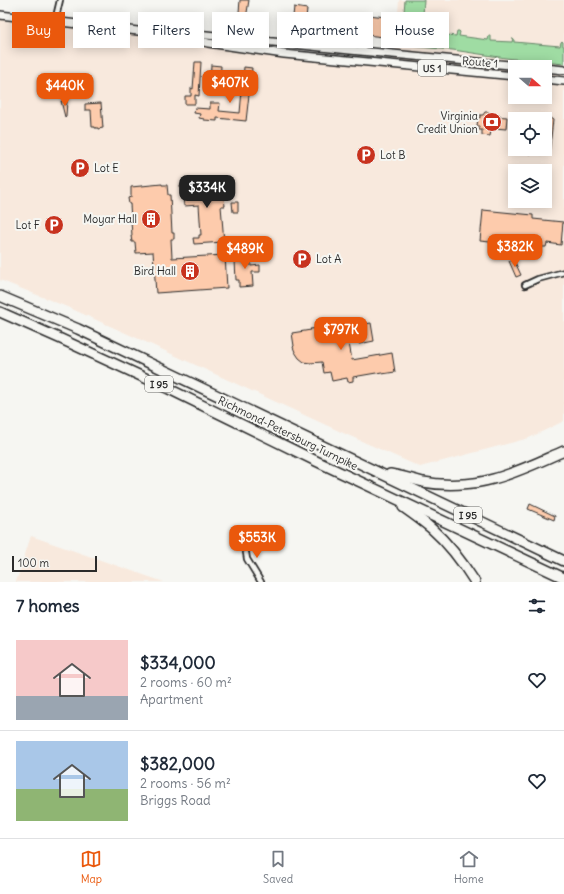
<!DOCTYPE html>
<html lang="en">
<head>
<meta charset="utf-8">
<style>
  :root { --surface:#fff; --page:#f6f6f7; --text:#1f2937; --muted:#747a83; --line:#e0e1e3; --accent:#ea580c }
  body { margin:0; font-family:Delius,sans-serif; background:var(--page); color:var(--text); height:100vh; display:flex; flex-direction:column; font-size:15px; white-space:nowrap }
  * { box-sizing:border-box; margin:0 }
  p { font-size:13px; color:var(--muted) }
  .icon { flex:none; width:22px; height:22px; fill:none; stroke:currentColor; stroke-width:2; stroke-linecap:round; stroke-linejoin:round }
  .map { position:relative; height:582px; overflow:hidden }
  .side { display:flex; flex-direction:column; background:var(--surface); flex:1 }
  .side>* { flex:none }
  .top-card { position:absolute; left:12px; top:12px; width:540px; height:36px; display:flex; gap:8px }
  .needle { width:26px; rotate:110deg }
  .buttons { position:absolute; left:508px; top:60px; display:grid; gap:8px }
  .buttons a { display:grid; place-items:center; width:44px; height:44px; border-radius:0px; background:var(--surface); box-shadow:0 2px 10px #0003; font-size:20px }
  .scale { position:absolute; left:12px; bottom:10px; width:85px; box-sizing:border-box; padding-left:4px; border:2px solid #2b2b2b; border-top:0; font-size:11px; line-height:14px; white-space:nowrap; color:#2b2b2b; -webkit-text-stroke:3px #f6f6f2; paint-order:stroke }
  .price { position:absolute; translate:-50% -34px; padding:0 9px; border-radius:8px; background:var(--accent); color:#fff; font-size:13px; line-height:26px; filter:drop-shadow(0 1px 2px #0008) }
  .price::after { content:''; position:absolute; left:50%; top:24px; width:12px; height:9px; margin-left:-6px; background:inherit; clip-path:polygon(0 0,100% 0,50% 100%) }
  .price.selected { background:#222; color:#fff }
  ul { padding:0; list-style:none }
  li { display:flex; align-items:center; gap:12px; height:100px; padding:0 16px }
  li+li { border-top:1px solid var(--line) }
  li span { display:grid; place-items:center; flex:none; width:112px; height:80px; border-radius:0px; color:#555 }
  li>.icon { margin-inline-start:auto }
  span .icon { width:48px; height:48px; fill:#fffc; stroke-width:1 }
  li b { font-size:17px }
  h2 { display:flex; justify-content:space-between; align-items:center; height:48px; padding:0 16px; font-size:17px }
  .tag { padding:0 14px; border-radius:0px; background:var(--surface); box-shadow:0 2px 10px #0003; font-size:14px; line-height:36px }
  .tag.selected { background:var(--accent); color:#fff }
  .menu { display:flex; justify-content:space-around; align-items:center; height:56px; border-top:1px solid var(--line); background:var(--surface); font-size:11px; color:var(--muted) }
  .menu a { display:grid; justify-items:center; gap:2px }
  .menu .selected { color:var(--accent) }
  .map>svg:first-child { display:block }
  .built { fill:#f8e9dd; fill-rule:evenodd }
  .green { fill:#9fdca3; stroke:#658467 }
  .building { fill:#fdcbac; stroke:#2b2b2b }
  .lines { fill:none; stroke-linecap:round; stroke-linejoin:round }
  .minor-casing { stroke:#2b2b2b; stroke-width:8 }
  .primary-casing { stroke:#2b2b2b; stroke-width:10 }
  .motorway-casing { stroke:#2b2b2b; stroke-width:12 }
  .minor { stroke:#f6f6f2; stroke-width:4.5 }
  .primary { stroke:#f6f6f2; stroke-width:7 }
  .motorway { stroke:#f6f6f2; stroke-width:9 }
  .labels { text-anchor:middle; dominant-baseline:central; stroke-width:4; stroke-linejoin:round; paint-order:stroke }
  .shield { fill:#f6f6f2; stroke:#686867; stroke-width:1 }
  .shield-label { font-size:10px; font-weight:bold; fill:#2b2b2b }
  .street-label { font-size:11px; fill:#2b2b2b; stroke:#f6f6f2 }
  .poi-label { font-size:11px; fill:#2b2b2b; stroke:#f6f6f2; text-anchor:end }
</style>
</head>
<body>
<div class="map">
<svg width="564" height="582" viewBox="0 0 564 582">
  <rect width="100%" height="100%" fill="#f6f6f2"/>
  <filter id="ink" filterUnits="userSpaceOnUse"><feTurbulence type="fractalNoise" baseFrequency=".025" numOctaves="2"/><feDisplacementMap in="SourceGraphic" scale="8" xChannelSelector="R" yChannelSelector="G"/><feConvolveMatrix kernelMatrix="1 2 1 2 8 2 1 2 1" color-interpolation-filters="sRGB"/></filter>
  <g filter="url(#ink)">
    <g class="built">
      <path d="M399 0H564V421L529 438 420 467 341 432 150 344 72 309 0 280V16L394 64ZM515 67H545V97H515ZM515 119H545V149H515ZM515 171H545V201H515Z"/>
      <polygon points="31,536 164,582 16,582"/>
    </g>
    <path class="green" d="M405 0H424L422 32 456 36 457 31H459L460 32 459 36 488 40 489 36H491V41L512 42 513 38 514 39V42L560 46 561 42 562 41 563 42V46H564V64L506 58 453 50 408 46C404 44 402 41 402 36Z"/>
    <g class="building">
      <polygon points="240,0 249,0 245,25 238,24"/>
      <polygon points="294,7 307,9 306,18 293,16"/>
      <polygon points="359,14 386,17 384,37 357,34"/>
      <polygon points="195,62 201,62 199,96 195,95 195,104 185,104 185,96 191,96 191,88 193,89"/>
      <polygon points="211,65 221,66 220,84 210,83"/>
      <polygon points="244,67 252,68 246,121 217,118 217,121 204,120 204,119 199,118 200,114 194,113 195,108 210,109 210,103 220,103 219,111 240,113"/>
      <polygon points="61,101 67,101 66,116 65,117"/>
      <polygon points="101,103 103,128 98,129 98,128 95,128 95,127 92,127 91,110 85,110 85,104"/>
      <polygon points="485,112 489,112 492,116 507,117 506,129 494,128 493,131 491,131 490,136 482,135 482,130 479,130 479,126 477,126 478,118 480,118 480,115 483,115"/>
      <polygon points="545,117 550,118 553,120 549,155 530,154 527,149 545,149"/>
      <polygon points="222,182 225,206 221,206 224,242 194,244 193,238 199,238 199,235 201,235 199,205 184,206 183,197 181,198 180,185"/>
      <polygon points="162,184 162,185 167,185 168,195 170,195 172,233 174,233 174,239 171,239 172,258 225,255 227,288 156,293 153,252 136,253 135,242 132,242 131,236 132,236 130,204 129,204 128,198 131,197 131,187"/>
      <polygon points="232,202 238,202 238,212 233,212"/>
      <polygon points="483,210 533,215 533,219 563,222 561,245 547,243 546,247 540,247 540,243 530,242 530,246 480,241"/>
      <polygon points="250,253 251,266 260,265 260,272 252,272 253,286 239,287 239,280 236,280 235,261 237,260 237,254"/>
      <polygon points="514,260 521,275 516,277 509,261"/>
      <polygon points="352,322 353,326 371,323 374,341 359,344 359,341 349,343 352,360 392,353 395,372 382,374 382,372 353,377 353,381 348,382 347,378 332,381 330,372 324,373 322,362 310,363 304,362 299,358 295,352 293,347 294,346 292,333 311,330 310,329 320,328"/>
      <polygon points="530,504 555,516 554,520 528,509"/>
    </g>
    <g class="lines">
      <g class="minor-casing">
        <g id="minor">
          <polyline points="55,21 60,0"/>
          <polyline points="525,285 538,279 564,272"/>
          <polyline points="244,540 247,559 261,582"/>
        </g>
      </g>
      <g class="primary-casing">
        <g id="primary">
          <polyline points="0,15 181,36 208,43 284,54 515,76"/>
          <polyline points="184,35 197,34 350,50 531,67"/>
          <polyline points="545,68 564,70"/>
          <polyline points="545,79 564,81"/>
        </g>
      </g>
      <g class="motorway-casing">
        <g id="motorway">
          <polyline points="0,296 78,329 564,561"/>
          <polyline points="0,312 61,339 169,389 316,461 564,578"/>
          <path d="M390 474C401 476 412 479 423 482 444 486 472 485 493 479 517 473 541 461 564 451"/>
          <path d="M403 507C413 514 423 521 432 529 449 544 463 563 475 582"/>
        </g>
      </g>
      <use href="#minor" class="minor"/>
      <use href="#primary" class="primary"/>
      <use href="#motorway" class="motorway"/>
    </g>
  </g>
  <defs>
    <g id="bank-disc" transform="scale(1)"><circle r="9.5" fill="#c8321e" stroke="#f6f6f2"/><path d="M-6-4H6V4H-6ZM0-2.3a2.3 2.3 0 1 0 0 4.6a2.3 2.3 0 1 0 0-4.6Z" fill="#fff"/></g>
    <g id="parking-disc" transform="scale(1)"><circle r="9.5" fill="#c8321e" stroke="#f6f6f2"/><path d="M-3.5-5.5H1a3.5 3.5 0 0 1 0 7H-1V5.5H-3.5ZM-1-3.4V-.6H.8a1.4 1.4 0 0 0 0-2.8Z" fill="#fff"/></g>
    <g id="building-disc" transform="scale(1)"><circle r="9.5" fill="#c8321e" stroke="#f6f6f2"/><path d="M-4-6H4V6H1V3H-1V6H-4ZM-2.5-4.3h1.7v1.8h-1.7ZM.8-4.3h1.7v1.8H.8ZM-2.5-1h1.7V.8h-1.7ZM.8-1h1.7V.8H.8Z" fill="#fff"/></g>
  </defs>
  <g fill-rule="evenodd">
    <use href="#bank-disc" x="492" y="122"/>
    <use href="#parking-disc" x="366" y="155"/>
    <use href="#parking-disc" x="80" y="168"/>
    <use href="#building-disc" x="151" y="219"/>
    <use href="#parking-disc" x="54" y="225"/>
    <use href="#parking-disc" x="302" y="259"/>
    <use href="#building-disc" x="190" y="271"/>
  </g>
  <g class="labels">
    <g class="shield">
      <rect x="418" y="60" width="28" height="16" rx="3"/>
      <rect x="145" y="376" width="28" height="16" rx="3"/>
      <rect x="454" y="507" width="28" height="16" rx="3"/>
    </g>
    <g class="shield-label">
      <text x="432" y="68">US 1</text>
      <text x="159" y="384">I 95</text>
      <text x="468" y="515">I 95</text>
    </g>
    <g class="street-label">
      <text transform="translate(480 62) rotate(5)">Route 1</text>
      <text transform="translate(288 433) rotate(26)">Richmond-Petersburg Turnpike</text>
    </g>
    <g class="poi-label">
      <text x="478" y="116">Virginia<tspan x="478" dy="13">Credit Union</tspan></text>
      <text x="380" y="155" text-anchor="start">Lot B</text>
      <text x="94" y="168" text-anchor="start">Lot E</text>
      <text x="137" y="219">Moyar Hall</text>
      <text x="40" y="225">Lot F</text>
      <text x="316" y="259" text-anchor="start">Lot A</text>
      <text x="176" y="271">Bird Hall</text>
    </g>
  </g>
</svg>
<div class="buttons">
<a><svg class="needle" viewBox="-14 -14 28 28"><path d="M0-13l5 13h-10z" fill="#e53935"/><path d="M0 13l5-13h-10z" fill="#747a83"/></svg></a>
<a><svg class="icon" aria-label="locate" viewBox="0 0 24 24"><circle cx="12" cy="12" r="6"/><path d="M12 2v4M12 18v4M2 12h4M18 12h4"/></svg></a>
<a><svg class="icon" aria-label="layers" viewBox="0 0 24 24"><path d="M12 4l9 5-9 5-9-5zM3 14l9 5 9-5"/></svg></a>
</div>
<div class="scale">100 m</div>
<b class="price" style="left:230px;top:104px">$407K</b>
<b class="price" style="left:65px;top:107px">$440K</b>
<b class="price selected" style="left:207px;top:209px">$334K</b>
<b class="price" style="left:515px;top:268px">$382K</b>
<b class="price" style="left:245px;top:270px">$489K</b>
<b class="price" style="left:341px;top:351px">$797K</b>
<b class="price" style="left:257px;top:559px">$553K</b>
<div class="top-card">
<a class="tag selected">Buy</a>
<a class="tag">Rent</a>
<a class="tag">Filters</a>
<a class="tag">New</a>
<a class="tag">Apartment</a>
<a class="tag">House</a>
</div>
</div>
<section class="side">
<h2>7 homes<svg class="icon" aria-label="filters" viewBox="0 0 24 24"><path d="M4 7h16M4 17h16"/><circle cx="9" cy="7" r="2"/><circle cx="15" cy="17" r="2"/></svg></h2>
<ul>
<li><span style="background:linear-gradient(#f6c9c9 70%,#9aa5b1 0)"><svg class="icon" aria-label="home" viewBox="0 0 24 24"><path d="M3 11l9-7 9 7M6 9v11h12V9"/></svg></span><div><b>$334,000</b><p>2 rooms · 60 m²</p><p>Apartment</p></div><svg class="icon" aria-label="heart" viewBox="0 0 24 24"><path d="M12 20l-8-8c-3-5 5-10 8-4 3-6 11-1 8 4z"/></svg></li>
<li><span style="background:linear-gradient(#a9c7e8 60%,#8fb573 0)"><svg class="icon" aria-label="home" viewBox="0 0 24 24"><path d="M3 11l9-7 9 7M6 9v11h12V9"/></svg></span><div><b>$382,000</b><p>2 rooms · 56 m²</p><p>Briggs Road</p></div><svg class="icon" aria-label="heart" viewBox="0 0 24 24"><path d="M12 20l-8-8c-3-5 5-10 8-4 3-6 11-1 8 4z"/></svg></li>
</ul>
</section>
<nav class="menu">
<a class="selected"><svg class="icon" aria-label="map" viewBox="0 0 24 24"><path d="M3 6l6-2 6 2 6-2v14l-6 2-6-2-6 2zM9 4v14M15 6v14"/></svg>Map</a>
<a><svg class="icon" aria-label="saved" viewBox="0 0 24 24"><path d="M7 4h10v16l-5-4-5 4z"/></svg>Saved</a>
<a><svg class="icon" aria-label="home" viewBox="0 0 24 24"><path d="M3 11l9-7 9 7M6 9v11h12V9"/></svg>Home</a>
</nav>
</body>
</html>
